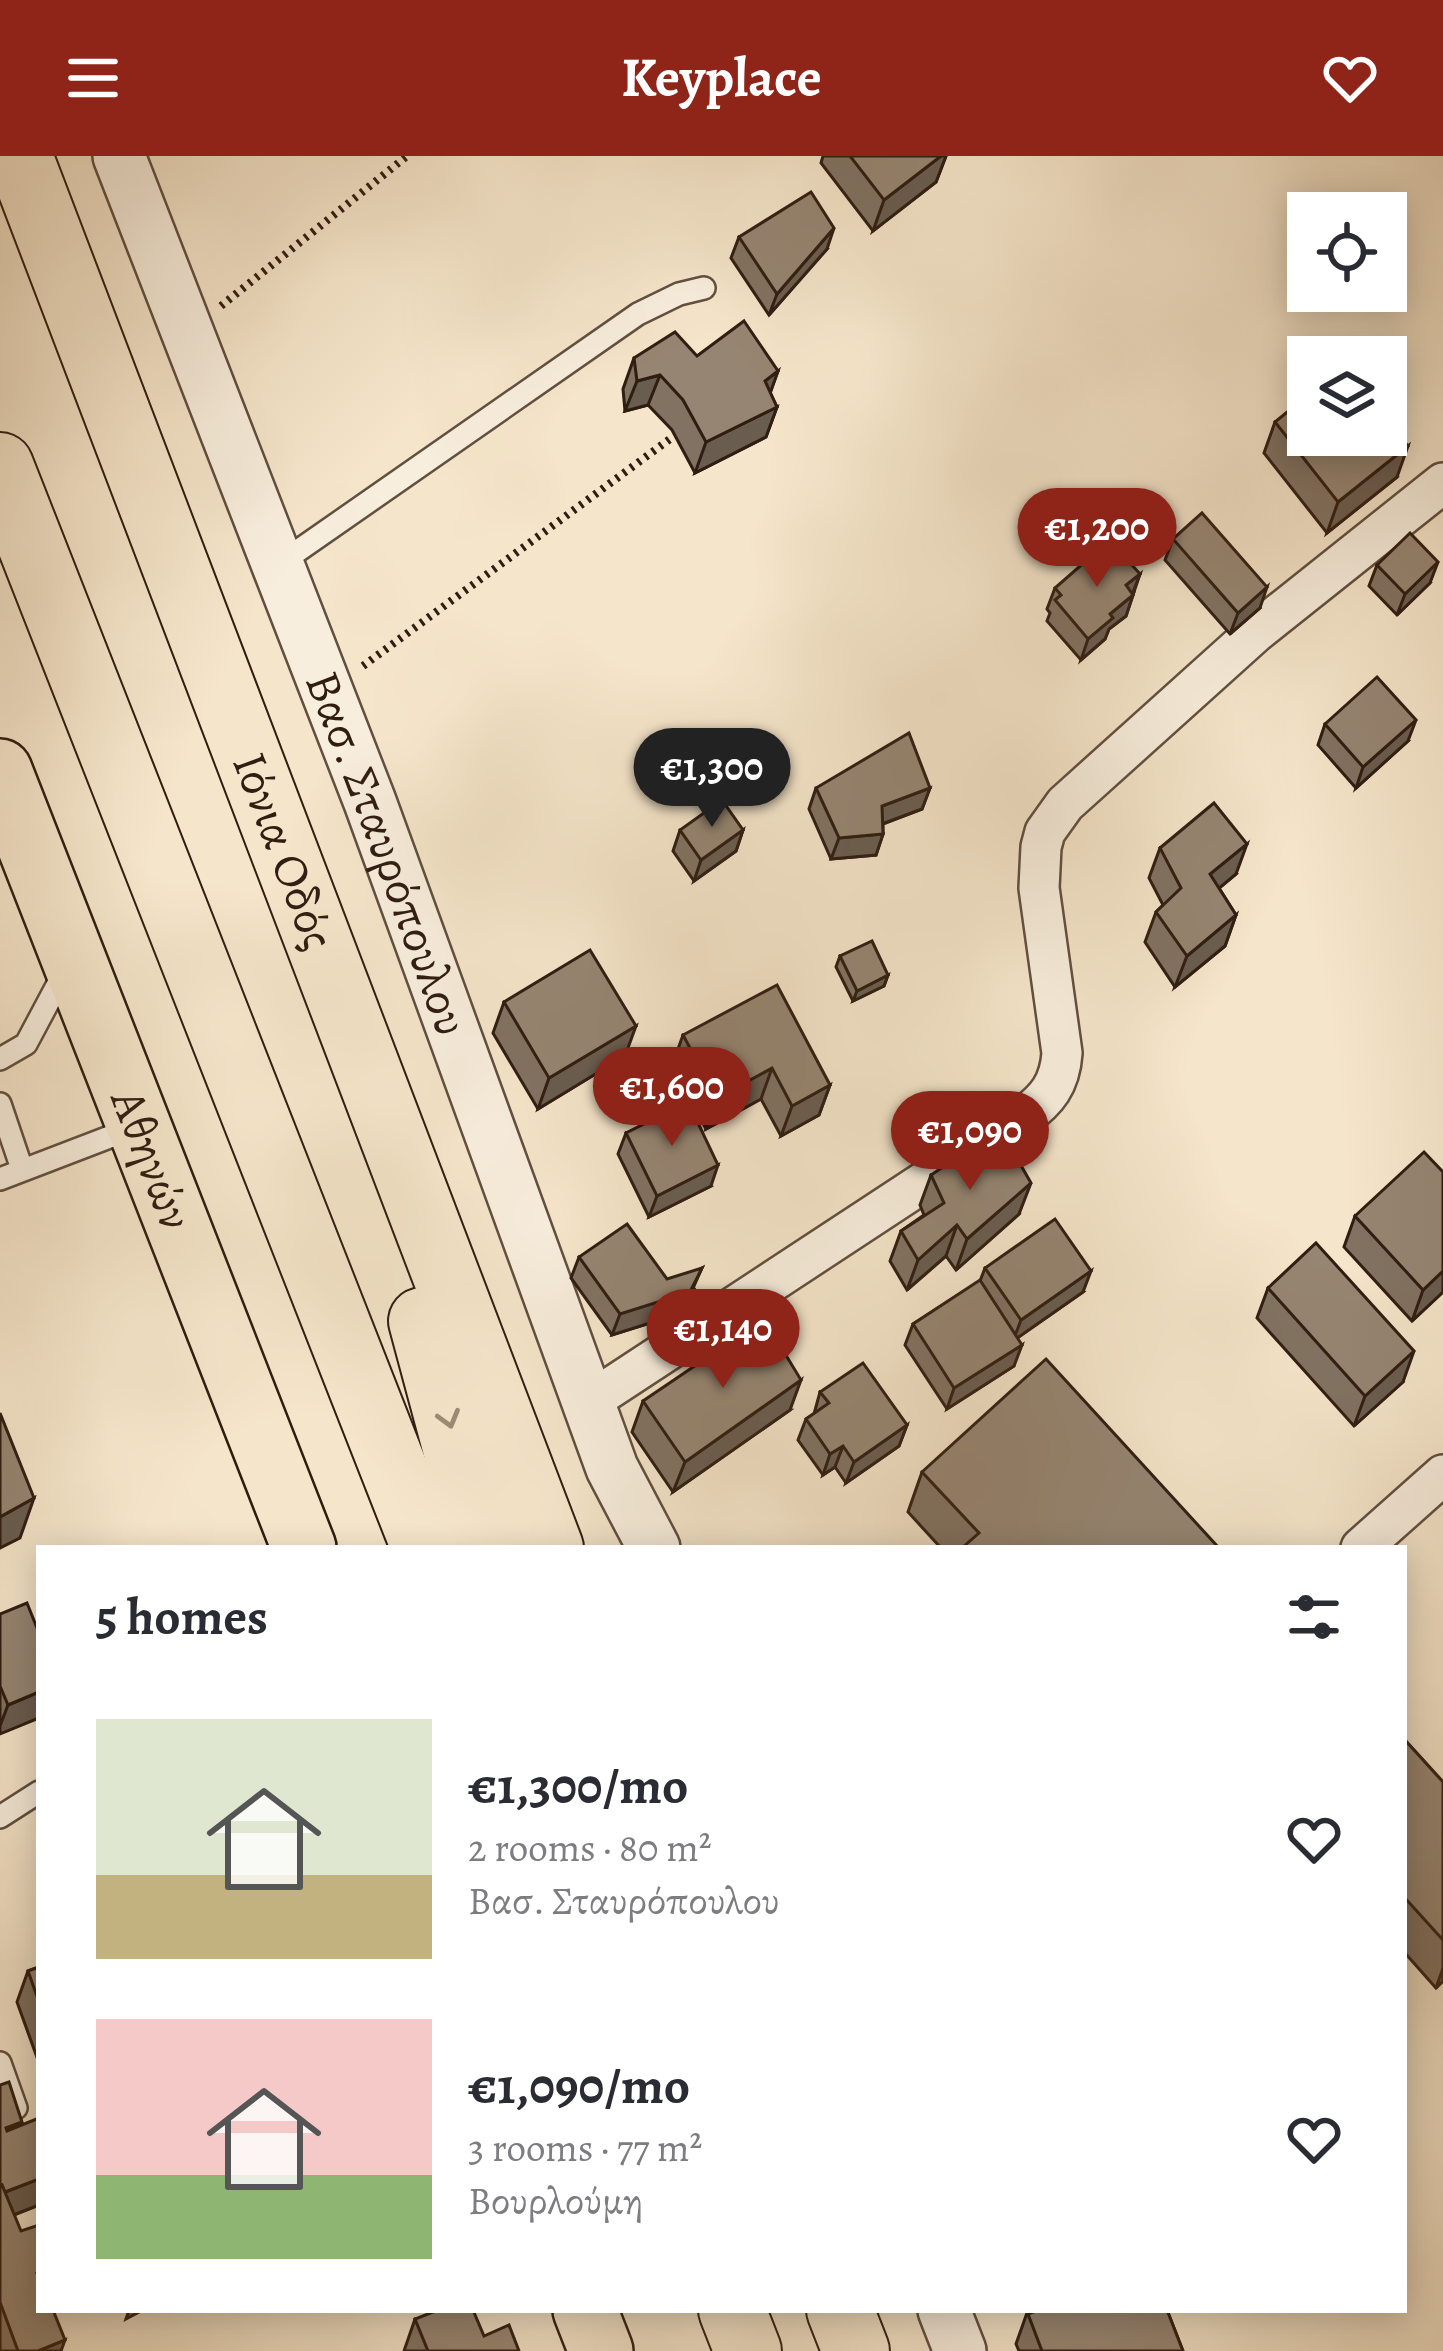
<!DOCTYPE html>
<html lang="en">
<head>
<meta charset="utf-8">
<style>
  :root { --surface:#fff; --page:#f7f7f7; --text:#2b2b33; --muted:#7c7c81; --accent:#8f2418 }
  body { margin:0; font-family:Alegreya,serif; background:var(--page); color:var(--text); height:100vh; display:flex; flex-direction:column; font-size:45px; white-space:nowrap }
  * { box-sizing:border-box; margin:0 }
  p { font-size:39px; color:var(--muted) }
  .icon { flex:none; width:66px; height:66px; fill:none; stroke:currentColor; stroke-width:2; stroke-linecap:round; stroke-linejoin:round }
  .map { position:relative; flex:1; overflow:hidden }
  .panel { position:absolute; left:36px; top:1389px; width:1371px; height:768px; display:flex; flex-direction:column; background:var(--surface); border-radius:0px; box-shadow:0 6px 30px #0003 }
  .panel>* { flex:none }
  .controls { position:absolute; left:1287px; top:36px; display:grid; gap:24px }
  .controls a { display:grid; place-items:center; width:120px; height:120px; border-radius:0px; background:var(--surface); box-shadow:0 6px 30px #0003; font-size:60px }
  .price { position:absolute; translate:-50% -102px; padding:0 27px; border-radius:42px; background:var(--accent); color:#fff; font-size:39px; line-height:78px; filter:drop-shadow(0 3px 6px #0008) }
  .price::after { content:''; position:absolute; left:50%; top:72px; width:36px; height:27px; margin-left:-18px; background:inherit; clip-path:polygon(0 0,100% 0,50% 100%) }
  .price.selected { background:#222; color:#fff }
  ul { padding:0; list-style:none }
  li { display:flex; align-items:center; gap:36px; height:300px; padding:0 60px }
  li span { display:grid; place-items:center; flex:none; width:336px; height:240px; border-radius:0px; color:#555 }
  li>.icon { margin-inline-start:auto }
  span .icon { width:144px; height:144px; fill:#fffc; stroke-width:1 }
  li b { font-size:51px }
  h2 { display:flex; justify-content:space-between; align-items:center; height:144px; padding:0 60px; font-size:51px }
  header { display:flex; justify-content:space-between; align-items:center; height:156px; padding:0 60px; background:var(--accent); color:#fff; font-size:54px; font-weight:700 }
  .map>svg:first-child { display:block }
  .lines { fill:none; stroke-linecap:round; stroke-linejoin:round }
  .service-casing { stroke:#614f40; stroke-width:26 }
  .minor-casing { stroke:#614f40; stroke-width:44 }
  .tertiary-casing { stroke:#614f40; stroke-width:56 }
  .primary-casing { stroke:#301d12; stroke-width:68 }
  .motorway-casing { stroke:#301d12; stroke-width:70 }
  .path { stroke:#301d12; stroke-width:8; stroke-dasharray:3 6; stroke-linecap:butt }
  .service { stroke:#f8eedd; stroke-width:21 }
  .minor { stroke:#f8eedd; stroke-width:39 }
  .tertiary { stroke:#f8eedd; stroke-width:51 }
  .primary { stroke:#f5e5ca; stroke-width:63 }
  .motorway { stroke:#f5e5ca; stroke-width:66 }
  .wall { fill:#817262; stroke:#301d12; stroke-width:3 }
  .shaded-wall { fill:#695d50; stroke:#301d12; stroke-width:3 }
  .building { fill:#968572; stroke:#301d12; stroke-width:3 }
  .oneway { stroke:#9c8b77 }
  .labels { text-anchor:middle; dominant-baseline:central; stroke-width:9; stroke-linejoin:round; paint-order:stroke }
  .street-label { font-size:48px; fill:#301d12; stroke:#f8eedd }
</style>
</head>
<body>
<header><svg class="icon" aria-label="menu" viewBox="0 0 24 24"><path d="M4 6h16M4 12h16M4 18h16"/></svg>Keyplace<svg class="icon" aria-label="heart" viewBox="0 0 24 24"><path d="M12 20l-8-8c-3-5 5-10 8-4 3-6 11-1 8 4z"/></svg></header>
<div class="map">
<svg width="1443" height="2195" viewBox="0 0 1443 2195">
  <rect width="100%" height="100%" fill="#f5e5ca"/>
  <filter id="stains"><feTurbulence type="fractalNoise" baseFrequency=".00167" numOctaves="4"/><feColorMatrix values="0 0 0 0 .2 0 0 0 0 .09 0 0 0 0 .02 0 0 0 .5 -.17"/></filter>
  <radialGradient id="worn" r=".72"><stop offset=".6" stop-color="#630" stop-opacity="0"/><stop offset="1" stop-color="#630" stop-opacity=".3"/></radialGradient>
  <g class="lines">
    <g class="service-casing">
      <g id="service">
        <polyline points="279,408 638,158 679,138 704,132"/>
        <polyline points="0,903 26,888 67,811"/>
        <polyline points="0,948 22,1013"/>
        <polyline points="0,1023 133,972"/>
        <polyline points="0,1661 39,1636"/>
        <polyline points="0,1907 16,1952"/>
      </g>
    </g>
    <g class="minor-casing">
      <g id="minor">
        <path d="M589 1246 1023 961C1047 944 1060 928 1062 897L1039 732 1041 691 1045 676 1065 648 1256 476 1443 327"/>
        <polyline points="1361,1392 1443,1319"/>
      </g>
    </g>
    <g class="tertiary-casing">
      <g id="tertiary">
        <path id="s1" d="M119 0 370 646 612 1312 654 1392"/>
        <polyline points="944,2154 960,2195"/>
      </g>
    </g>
    <g class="primary-casing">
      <g id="primary">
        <path id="s2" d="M0 615 304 1392"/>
        <polyline points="585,2154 601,2195"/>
      </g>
    </g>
    <g class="motorway-casing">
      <g id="motorway">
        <path id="s3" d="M19 0 550 1392"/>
        <polyline points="0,310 425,1392"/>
        <polyline points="422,1165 483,1392"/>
        <polyline points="732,2154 748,2195"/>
        <polyline points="840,2154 856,2195"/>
      </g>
    </g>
    <g class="path">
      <polyline points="221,150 407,0"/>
      <polyline points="363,510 674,280"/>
    </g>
    <use href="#service" class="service"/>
    <use href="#minor" class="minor"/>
    <use href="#tertiary" class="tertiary"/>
    <use href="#primary" class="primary"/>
    <use href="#motorway" class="motorway"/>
  </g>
  <g class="wall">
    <polygon points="823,0 946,0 936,26 873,75 821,7"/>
    <polygon points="739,81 827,93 769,159 731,102"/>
    <polygon points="697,200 778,215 770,237 777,251 766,281 695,317 672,274 648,249 625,255 623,233 634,202"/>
    <polygon points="1275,266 1397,321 1327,377 1264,297"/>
    <polygon points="1173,383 1260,452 1230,478 1165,404"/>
    <polygon points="1377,409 1430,427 1397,459 1369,430"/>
    <polygon points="1140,418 1126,460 1109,473 1105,483 1081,504 1047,465 1050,457 1047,453 1055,432"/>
    <polygon points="1325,568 1408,585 1356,632 1318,589"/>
    <polygon points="816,632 930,632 922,653 883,668 883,678 876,699 831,703 809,653"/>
    <polygon points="680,674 743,674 736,695 694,725 673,695"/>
    <polygon points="1160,692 1236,718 1219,732 1236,759 1225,790 1175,831 1145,786 1156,756 1163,749 1149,722"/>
    <polygon points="840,800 888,819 884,830 853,845 836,811"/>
    <polygon points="504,846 625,900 538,953 493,877"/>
    <polygon points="683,879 830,929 819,959 781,980 761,943 706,973 672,910"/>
    <polygon points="626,977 711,1030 649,1061 618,998"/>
    <polygon points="931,1019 1019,1058 956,1114 946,1100 907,1134 890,1105 901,1075 924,1059 920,1049"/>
    <polygon points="1355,1060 1443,1136 1412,1165 1344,1091"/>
    <polygon points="579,1101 694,1133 682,1157 612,1179 571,1122"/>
    <polygon points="985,1112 1083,1136 1017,1182 1014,1210 947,1253 905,1189 913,1168 980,1125"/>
    <polygon points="1268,1132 1403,1226 1354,1270 1257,1162"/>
    <polygon points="820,1236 907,1269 899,1290 846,1327 835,1311 823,1319 798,1284 806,1263 814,1258"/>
    <polygon points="643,1245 790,1254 673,1336 632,1276"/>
    <polygon points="922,1316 1219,1392 941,1392 908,1356"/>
    <polygon points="0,1458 39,1477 0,1578"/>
    <polygon points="1404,1583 1443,1626 1443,1825 1436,1832 1404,1796"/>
    <polygon points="39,1811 39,1907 17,1846 28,1815"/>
    <polygon points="0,1929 21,1969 39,2049 14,2059 39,2154 61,2195 0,2195"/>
    <polygon points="1028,2154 1167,2154 1183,2195 1019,2195 1016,2188"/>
    <polygon points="415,2163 484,2180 519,2195 404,2195"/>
  </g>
  <g class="shaded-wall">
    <polygon points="941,0 946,0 936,26 873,75 884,44"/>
    <polygon points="834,72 827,93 769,159 777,138"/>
    <polygon points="778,215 767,246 765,225"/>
    <polygon points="660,219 648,249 625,255 637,225"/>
    <polygon points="777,251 766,281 695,317 706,286"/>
    <polygon points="1408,290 1397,321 1327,377 1338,346"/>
    <polygon points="1438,406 1430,427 1397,459 1405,438"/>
    <polygon points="1140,418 1132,439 1126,429"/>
    <polygon points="1267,431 1260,452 1230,478 1238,457"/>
    <polygon points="1133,439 1126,460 1109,473 1105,483 1081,504 1088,483 1110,458"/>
    <polygon points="1416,564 1408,585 1356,632 1363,611"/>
    <polygon points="930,632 922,653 874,671 882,650"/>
    <polygon points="743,674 736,695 694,725 701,704"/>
    <polygon points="883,678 876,699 831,703 839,682"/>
    <polygon points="1247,688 1236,718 1199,749 1210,718"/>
    <polygon points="1236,759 1225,790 1175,831 1187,800"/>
    <polygon points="888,819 884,830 853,845 857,835"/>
    <polygon points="636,870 625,900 538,953 549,922"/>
    <polygon points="772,912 761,943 706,973 717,942"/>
    <polygon points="830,929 819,959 781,980 792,950"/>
    <polygon points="718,1009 711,1030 649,1061 657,1040"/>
    <polygon points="1031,1027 1019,1058 956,1114 967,1083"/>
    <polygon points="957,1069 946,1100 907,1134 918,1104"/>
    <polygon points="702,1112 682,1157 612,1179 620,1158"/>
    <polygon points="1091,1115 1083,1136 1013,1185 1021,1164"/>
    <polygon points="1443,1115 1443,1136 1412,1165 1423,1134"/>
    <polygon points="1022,1189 1014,1210 947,1253 954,1232"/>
    <polygon points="1414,1195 1403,1226 1354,1270 1365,1240"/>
    <polygon points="801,1224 790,1254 673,1336 685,1306"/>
    <polygon points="907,1269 899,1290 846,1327 854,1306"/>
    <polygon points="843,1290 835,1311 823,1319 830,1298"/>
    <polygon points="34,1342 20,1382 0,1392 0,1361"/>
    <polygon points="39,1536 39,1562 0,1578 0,1570 8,1549"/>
    <polygon points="1443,1812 1443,1825 1436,1832"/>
    <polygon points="39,2023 39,2049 0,2064 0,2038"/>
    <polygon points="129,2154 143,2154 126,2163"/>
    <polygon points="65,2184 61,2195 38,2195"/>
  </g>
  <g class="building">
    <polygon points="850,0 941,0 884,44"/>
    <polygon points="811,36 834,72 777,138 739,81"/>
    <polygon points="744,165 778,215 765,225 777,251 706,286 683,244 660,219 637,225 634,202 675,176 697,200"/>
    <polygon points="1308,239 1308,279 1386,279 1386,263 1408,290 1338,346 1275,266"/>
    <polygon points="1202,357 1267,431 1238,457 1173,383"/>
    <polygon points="1410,377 1438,406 1405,438 1377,409"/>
    <polygon points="1115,390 1140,418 1126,429 1133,439 1110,458 1113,462 1088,483 1055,444 1061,439 1055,432 1087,404"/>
    <polygon points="1377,521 1416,564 1363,611 1325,568"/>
    <polygon points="909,577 930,632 882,650 883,678 839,682 816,632"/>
    <polygon points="722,644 743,674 701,704 680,674"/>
    <polygon points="1214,647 1247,688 1210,718 1236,759 1187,800 1156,756 1181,732 1160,692"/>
    <polygon points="872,785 888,819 857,835 840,800"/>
    <polygon points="590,794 636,870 549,922 504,846"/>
    <polygon points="777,829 830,929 792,950 772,912 717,942 683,879"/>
    <polygon points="688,946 718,1009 657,1040 626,977"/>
    <polygon points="1000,973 1031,1027 967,1083 957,1069 918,1104 901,1075 944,1047 931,1019"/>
    <polygon points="1424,996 1443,1016 1443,1115 1423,1134 1355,1060"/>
    <polygon points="1055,1063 1091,1115 1021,1164 985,1112"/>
    <polygon points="627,1068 667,1123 702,1112 690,1136 620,1158 579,1101"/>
    <polygon points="1316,1087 1414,1195 1365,1240 1268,1132"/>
    <polygon points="980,1124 1022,1189 954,1232 913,1168"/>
    <polygon points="764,1163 801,1224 685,1306 643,1245"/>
    <polygon points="1046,1203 1219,1392 962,1392 979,1377 922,1316"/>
    <polygon points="863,1207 907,1269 854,1306 843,1290 830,1298 806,1263 829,1247 820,1236"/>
    <polygon points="0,1257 34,1342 0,1361"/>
    <polygon points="27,1447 39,1477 39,1536 8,1549 0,1530 0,1458"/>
    <polygon points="1404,1583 1443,1626 1443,1784 1404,1741"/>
    <polygon points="39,1811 39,1846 28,1815"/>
    <polygon points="9,1926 22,1966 6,1972 7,1975 39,1962 39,2023 5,2036 2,2029 0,2030 0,1929"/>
    <polygon points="2,2029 21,2075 39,2069 39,2116 37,2117 39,2122 39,2154 53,2154 65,2184 38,2195 18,2195 0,2146 0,2030"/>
    <polygon points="438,2154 473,2154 484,2180 509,2169 519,2195 428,2195 415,2163"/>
    <polygon points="1038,2154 1167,2154 1183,2195 1042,2195 1028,2158"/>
  </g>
  <defs><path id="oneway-chevron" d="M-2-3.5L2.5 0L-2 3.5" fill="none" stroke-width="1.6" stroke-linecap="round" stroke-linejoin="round" transform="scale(3)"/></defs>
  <use class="oneway" href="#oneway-chevron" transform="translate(449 1263) rotate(74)"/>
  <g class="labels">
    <g class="street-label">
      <text stroke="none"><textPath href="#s3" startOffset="744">Ιόνια Οδός</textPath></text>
      <text stroke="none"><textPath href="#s1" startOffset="747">Βασ. Σταυρόπουλου</textPath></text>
      <text stroke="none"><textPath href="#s2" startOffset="417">Αθηνών</textPath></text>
    </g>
  </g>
  <rect width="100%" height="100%" filter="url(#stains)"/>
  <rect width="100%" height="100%" fill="url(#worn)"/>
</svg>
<div class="controls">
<a><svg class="icon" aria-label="locate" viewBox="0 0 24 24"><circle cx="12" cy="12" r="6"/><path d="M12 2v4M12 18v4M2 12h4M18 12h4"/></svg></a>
<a><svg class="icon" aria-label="layers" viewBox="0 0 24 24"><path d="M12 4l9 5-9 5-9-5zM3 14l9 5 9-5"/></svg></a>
</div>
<b class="price" style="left:1097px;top:434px">€1,200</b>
<b class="price selected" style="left:712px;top:674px">€1,300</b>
<b class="price" style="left:672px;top:993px">€1,600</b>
<b class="price" style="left:970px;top:1037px">€1,090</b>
<b class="price" style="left:723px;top:1235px">€1,140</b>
<section class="panel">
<h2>5 homes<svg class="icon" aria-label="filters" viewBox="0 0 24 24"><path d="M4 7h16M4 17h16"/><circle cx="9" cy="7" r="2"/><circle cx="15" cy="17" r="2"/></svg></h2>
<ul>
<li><span style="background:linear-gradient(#dfe7d0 65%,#c2b280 0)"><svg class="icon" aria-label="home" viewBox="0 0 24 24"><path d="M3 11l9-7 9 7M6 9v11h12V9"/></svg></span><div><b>€1,300/mo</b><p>2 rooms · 80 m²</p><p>Βασ. Σταυρόπουλου</p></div><svg class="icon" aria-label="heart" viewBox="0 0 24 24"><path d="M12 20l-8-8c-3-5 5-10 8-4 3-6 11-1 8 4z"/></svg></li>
<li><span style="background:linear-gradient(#f6c9c9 65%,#8fb573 0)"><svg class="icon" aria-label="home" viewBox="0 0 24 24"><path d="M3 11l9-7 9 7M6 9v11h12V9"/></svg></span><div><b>€1,090/mo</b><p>3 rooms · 77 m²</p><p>Βουρλούμη</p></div><svg class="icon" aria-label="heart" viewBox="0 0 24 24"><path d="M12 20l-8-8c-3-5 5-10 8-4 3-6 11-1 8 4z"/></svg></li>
</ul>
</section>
</div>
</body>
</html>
